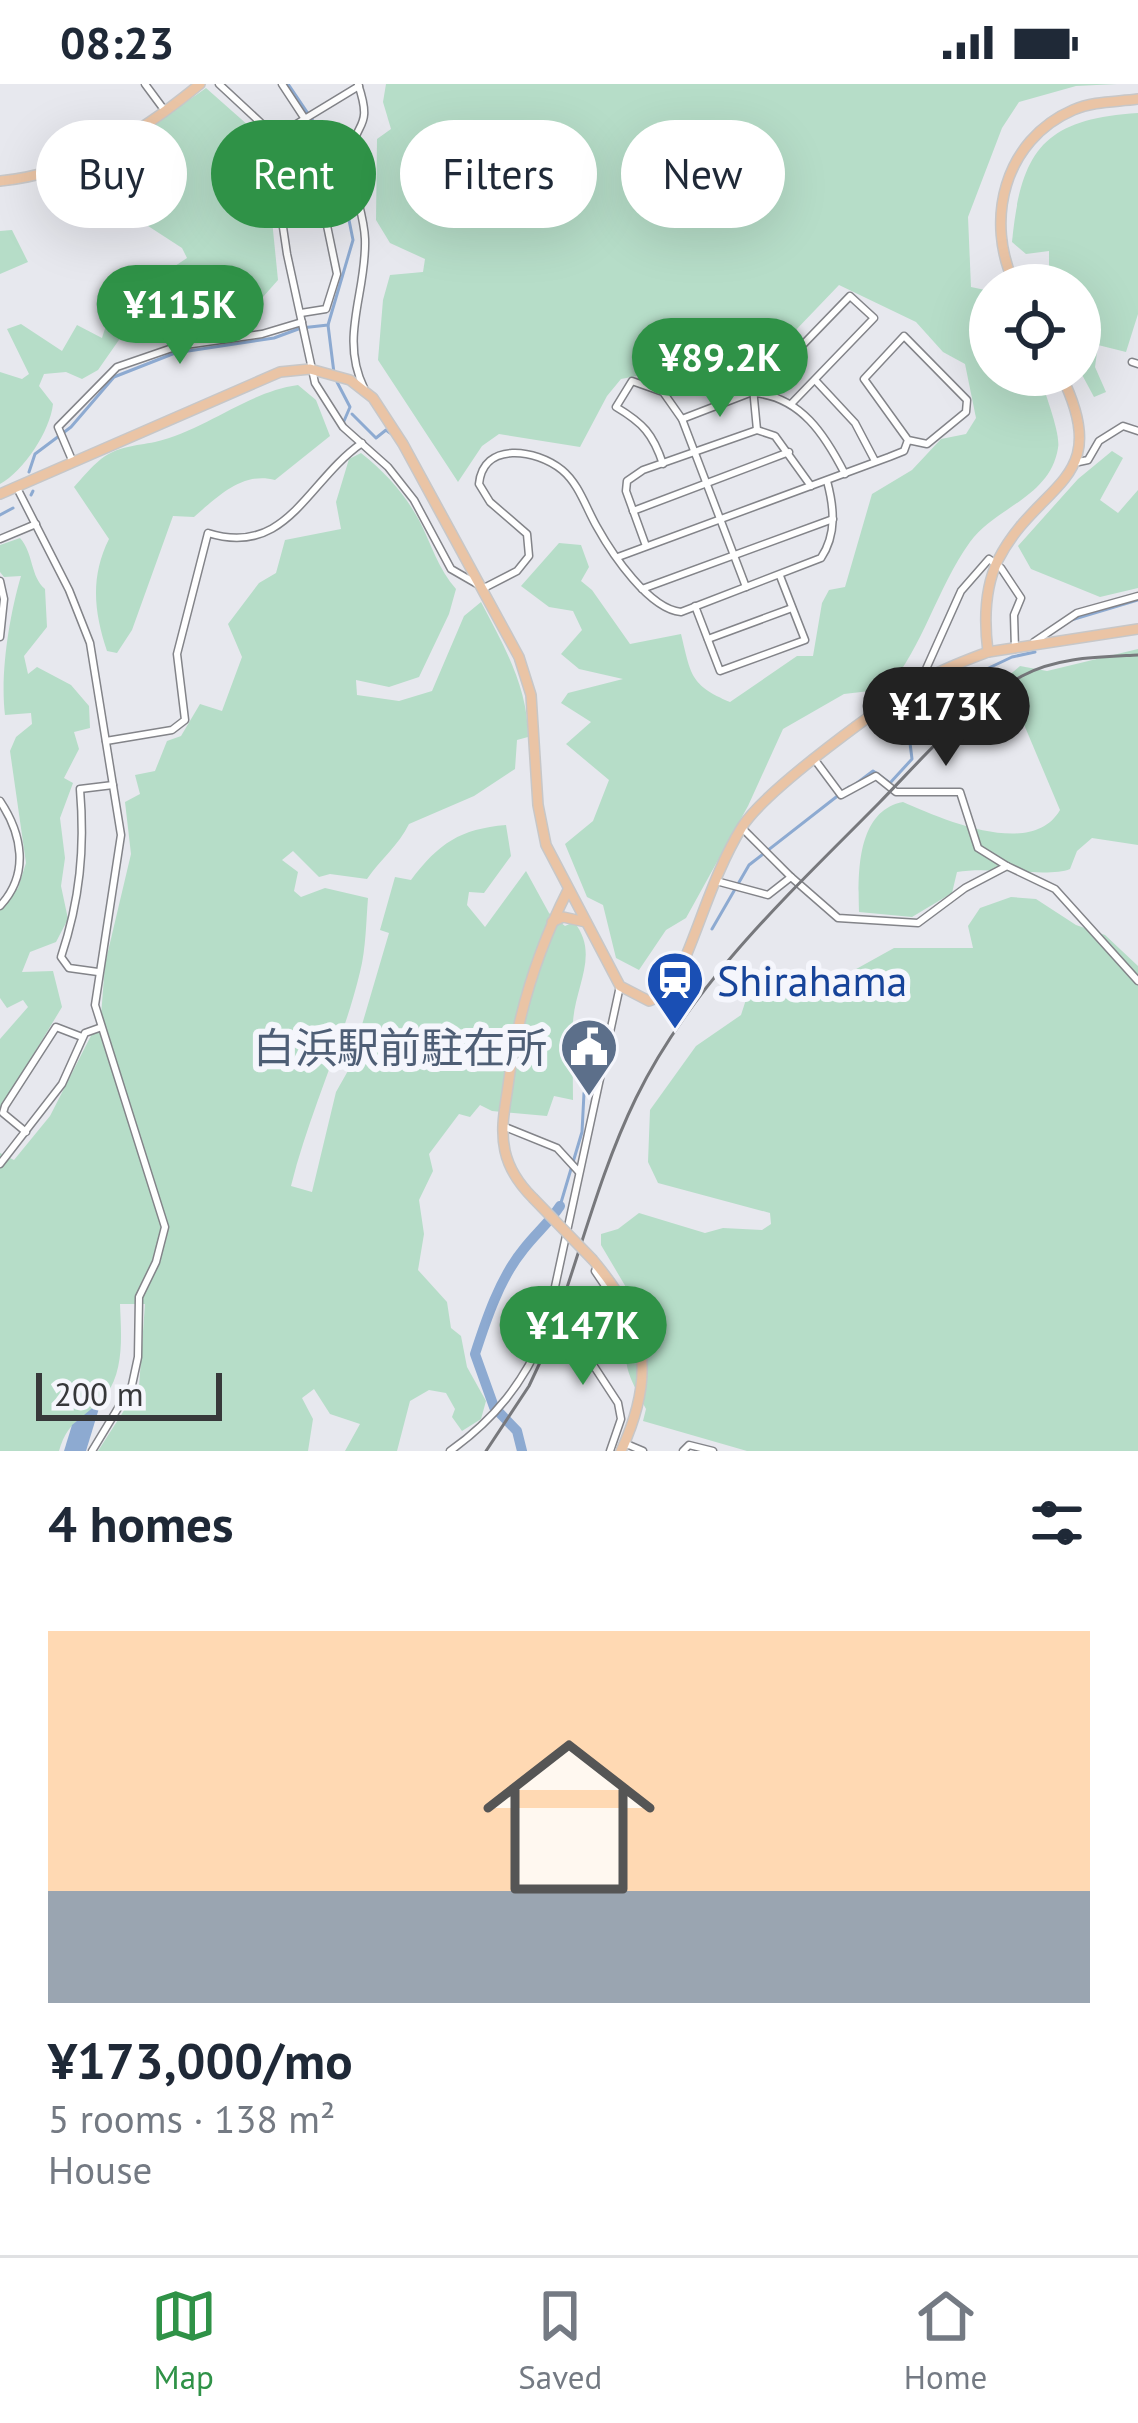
<!DOCTYPE html>
<html lang="en">
<head>
<meta charset="utf-8">
<style>
  :root { --surface:#fff; --page:#f6f6f7; --text:#1f2937; --muted:#747a83; --line:#e0e1e3; --accent:#2f9247 }
  body { margin:0; font-family:"PT Sans","Noto Sans JP",sans-serif; background:var(--page); color:var(--text); height:100vh; display:flex; flex-direction:column; font-size:45px; white-space:nowrap }
  * { box-sizing:border-box; margin:0 }
  p { font-size:39px; color:var(--muted) }
  .icon { flex:none; width:66px; height:66px; fill:none; stroke:currentColor; stroke-width:2; stroke-linecap:round; stroke-linejoin:round }
  .map { position:relative; height:1367px; overflow:hidden }
  .sheet { display:flex; flex-direction:column; background:var(--surface); flex:1 }
  .sheet>* { flex:none }
  .guide { position:absolute; left:36px; top:36px; width:1068px; height:108px; display:flex; gap:24px }
  .tools { position:absolute; left:969px; top:180px; display:grid; gap:24px }
  .tools a { display:grid; place-items:center; width:132px; height:132px; border-radius:50%; background:var(--surface); box-shadow:0 12px 48px #0002; font-size:60px }
  .scale { position:absolute; left:36px; bottom:30px; width:186px; box-sizing:border-box; padding-left:12px; border:6px solid #37383a; border-top:0; font-size:33px; line-height:42px; white-space:nowrap; color:#37383a; -webkit-text-stroke:9px #f5f6fc; paint-order:stroke }
  .price { position:absolute; translate:-50% -102px; padding:0 27px; border-radius:42px; background:var(--accent); color:#fff; font-size:39px; line-height:78px; filter:drop-shadow(0 3px 6px #0008) }
  .price::after { content:''; position:absolute; left:50%; top:72px; width:36px; height:27px; margin-left:-18px; background:inherit; clip-path:polygon(0 0,100% 0,50% 100%) }
  .price.selected { background:#222; color:#fff }
  ul { padding:0; list-style:none }
  li { display:grid; align-content:center; gap:24px; height:636px; padding:0 48px }
  li+li { border-top:3px solid var(--line) }
  li span { display:grid; place-items:center; height:372px; border-radius:0px; color:#555 }
  li>.icon { margin-inline-start:auto }
  span .icon { width:216px; height:216px; fill:#fffc; stroke-width:1 }
  li b { font-size:51px }
  h2 { display:flex; justify-content:space-between; align-items:center; height:144px; padding:0 48px; font-size:51px }
  .chip { padding:0 42px; border-radius:54px; background:var(--surface); box-shadow:0 12px 48px #0002; font-size:42px; line-height:108px }
  .chip.selected { background:var(--accent); color:#fff }
  .status { display:flex; justify-content:space-between; align-items:center; height:84px; padding:0 60px; background:var(--surface); direction:ltr }
  .status svg { height:33px; fill:currentColor }
  .tabs { display:flex; justify-content:space-around; align-items:center; height:168px; border-top:3px solid var(--line); background:var(--surface); font-size:33px; color:var(--muted) }
  .tabs a { display:grid; justify-items:center; gap:6px }
  .tabs .selected { color:var(--accent) }
  .map>svg:first-child { display:block }
  .green { fill:#b6ddc8 }
  .water { fill:#8daad1 }
  .lines { fill:none; stroke-linecap:round; stroke-linejoin:round }
  .stream { stroke:#8daad1; stroke-width:3 }
  .river { stroke:#8daad1; stroke-width:10 }
  .minor-casing { stroke:#838489; stroke-width:9 }
  .major-casing { stroke:#c7c7c8; stroke-width:12 }
  .minor { stroke:#fff; stroke-width:6 }
  .major { stroke:#eac4a5; stroke-width:9 }
  .rail { stroke:#77787c; stroke-width:3 }
  .major-bridge-casing { stroke:#c7c7c8; stroke-width:12; stroke-linecap:butt }
  .major-bridge { stroke:#eac4a5; stroke-width:9 }
  .labels { text-anchor:middle; dominant-baseline:central; stroke-width:12; stroke-linejoin:round; paint-order:stroke }
  .transit-label { font-size:42px; fill:#164399; stroke:#f5f6fc; text-anchor:start }
  .service-label { font-size:42px; fill:#4e5e75; stroke:#f5f6fc; text-anchor:end }
</style>
</head>
<body>
<div class="status"><b>08:23</b><svg viewBox="0 0 49 12"><path d="M0 12V9h3v3zM5 12V6h3v6zM10 12V3h3v9zM15 12V0h3v12zM26 1h20v11H26zM47 4h2v5h-2z"/></svg></div>
<div class="map">
<svg width="1138" height="1367" viewBox="0 0 1138 1367">
  <rect width="100%" height="100%" fill="#e7e8ee"/>
  <g class="green">
    <path d="M386 0H1117L1076 2 1019 18 1002 44 968 133 971 203 990 207V291H1040C1044 308 1061 349 1058 364 1050 414 995 423 970 458 937 504 923 563 887 605L844 610 783 645 748 722 686 834 666 846 639 886 616 874 603 821 587 813 565 760 593 737 609 696 566 660 591 638 561 619 568 609 623 595 579 585 561 570 582 546 573 527 549 523 521 502 559 459 581 461 589 483 581 497 592 506 630 560 681 550C691 591 690 601 730 618L797 572H813L822 519 829 506 845 503 872 410 912 386 941 355 966 350 976 334 965 280 943 268 916 238 839 201 793 249 764 271 683 285 680 272 642 291 621 295 607 312 580 363 499 350 482 362 458 398 378 276 383 216 390 191 423 188 425 175 390 159 376 136 377 55 391 45 383 18Z"/>
    <path d="M206 4 258 50 255 70 261 110 270 116 278 196 255 222 226 213 206 245 121 253 98 286 82 295 66 288 44 290 39 302 53 320C50 347 24 387 0 400V288L22 295 29 290 7 245 21 240 62 267 77 241 102 254 110 229 172 235 186 220 170 206 172 184 187 174 182 164 145 140C120 48 135 55 206 4Z"/>
    <path d="M1138 29V230L1126 268 1098 261 1095 283 1106 308 1094 313 1080 287V201H1049V167L1026 170 1012 158C1021 67 1043 35 1138 29Z"/>
    <polygon points="12,146 28,178 0,190 0,147"/>
    <path d="M298 301 316 316 330 352 275 396C243 387 217 413 194 433L173 432 132 546 117 569 107 567C94 528 90 493 109 455L74 403C82 394 91 383 101 375 118 362 135 362 155 358 206 346 247 308 298 301Z"/>
    <polygon points="1112,367 1123,374 1100,416 1118,429 1138,406 1138,504 1100,513 1031,485 1018,462 1078,395"/>
    <path d="M361 369C385 388 404 409 419 436 431 459 438 485 456 505L449 530 419 593 389 603 356 596 357 611 399 617 432 607 464 532 481 518C504 562 528 603 528 653L517 656 515 685 474 712 409 740C399 761 380 776 367 795L330 790 319 793 293 767 282 776 298 788 294 807 301 813 325 804 368 814C366 838 366 864 360 888 342 962 309 1029 291 1102L312 1108 336 1008 349 985 389 849 380 846 395 793 411 796C439 759 460 745 506 741L511 772 484 809 469 808 467 821 485 843 526 787 549 829 565 842 574 838C600 870 575 902 573 938 572 964 573 990 573 1016L554 1012 547 1032 492 1027 480 1021 470 1033 459 1030 429 1070 433 1087 419 1116 424 1150 418 1186 447 1218 451 1244 461 1252 467 1283 486 1317 481 1335 462 1347 452 1333 455 1325 446 1309 429 1306 410 1317 397 1367H345L360 1340 330 1330 314 1305 302 1314 313 1335 308 1367H98L139 1303 145 1220H120C121 1248 125 1285 106 1311 87 1336 69 1332 59 1367H0V1069L14 1076 50 1032 101 932 105 880 131 770 125 718 140 710 135 691 155 687 167 657 181 652 200 620 222 627 242 573 228 540 259 499 276 489 285 456 341 445 336 418 349 375Z"/>
    <path d="M20 454C34 470 30 492 45 505L47 543 24 572 28 590 37 583 71 601 89 622 90 644 74 648 79 665 64 694 73 699 60 734 65 774 61 802 68 835 56 858 30 868 22 888 53 887 62 923 0 1026V955L28 923 23 916 7 924 0 914V826L18 804 26 779 10 667 16 653 32 640 31 629 5 631C0 590 9 533 21 492L4 493 0 488V461Z"/>
    <path d="M1138 565V761L1092 754 1077 767 1070 785C1049 794 989 782 957 788L952 809 912 833 859 828C858 791 856 727 903 718 942 735 1032 775 1060 726L1020 631 1021 619 1007 593 1020 582 1047 587Z"/>
    <path d="M1011 813 1036 815 1076 841 1105 851 1138 882V1367H747L643 1337 646 1325C625 1284 616 1273 643 1232L601 1161V1150L618 1145 639 1129 705 1149 723 1144 762 1146 771 1140 770 1129 658 1099 648 1078 650 1026 696 962 741 931 753 894 849 889 894 864H973L968 842 980 824Z"/>
  </g>
  <polygon class="water" points="96,1321 100,1321 86,1367 64,1367 72,1341"/>
  <g class="lines">
    <g class="stream">
      <polyline points="328,241 334,289"/>
      <polyline points="337,298 350,323 344,337"/>
      <polyline points="352,330 376,354 386,346 390,349"/>
      <polyline points="29,388 35,370 71,343 114,293 175,269 274,254 301,244 328,241 353,156 336,71 288,0"/>
      <polyline points="31,411 33,407"/>
      <polyline points="0,431 13,424"/>
      <polyline points="1071,536 1138,516"/>
      <polyline points="857,699 873,687 890,699 912,675 909,651 893,632 906,622 911,612 941,595 955,600 1012,573 1035,568"/>
      <polyline points="712,845 749,781 849,703"/>
      <polyline points="560,1122 582,1048 584,1009"/>
    </g>
    <path class="river" d="M522 1367 517 1347 494 1323 475 1270C486 1236 500 1194 523 1166 535 1150 549 1139 560 1122"/>
    <g class="minor-casing">
      <g id="minor">
        <polyline points="145,0 165,27"/>
        <path d="M219 0 261 39 270 56 287 170 315 299 343 343 388 383 414 416 451 485 484 504 517 487 529 472 527 450 490 418 479 400C483 357 536 365 562 386 579 400 586 424 597 443 612 470 649 525 681 528L821 474C837 450 834 423 827 397"/>
        <polyline points="282,0 305,35 337,190 326,225 301,229"/>
        <path d="M358 0C374 47 354 36 352 71 350 101 364 127 365 155 367 208 339 253 364 304"/>
        <polyline points="270,56 359,2"/>
        <polyline points="1132,278 1138,280"/>
        <polyline points="815,296 855,339 875,377"/>
        <polyline points="664,308 738,279 744,281 753,304 757,346"/>
        <path d="M754 309C801 313 825 351 845 390"/>
        <polyline points="682,335 760,305 850,212 874,234 792,319"/>
        <polyline points="72,376 58,343 117,283 178,262 262,250 302,238"/>
        <polyline points="1074,379 1088,376 1099,357 1123,342 1138,347"/>
        <path d="M663 380C653 350 643 339 616 323L632 297 663 308 682 335 746 503"/>
        <polyline points="17,404 69,506 90,559 121,751 95,921 165,1143 156,1178 139,1213 138,1273 132,1301 92,1367"/>
        <polyline points="633,427 789,368"/>
        <polyline points="0,455 36,440"/>
        <polyline points="646,462 626,407 627,397 643,386 757,346 775,352 811,402"/>
        <polyline points="618,473 889,373 904,367 908,356 927,360 966,328 967,316 904,252 864,295 908,356"/>
        <polyline points="0,497 4,515 0,553"/>
        <polyline points="642,505 833,435"/>
        <polyline points="695,522 720,587 805,556 780,492"/>
        <polyline points="708,555 792,524"/>
        <polyline points="1034,558 1077,529 1138,512"/>
        <polyline points="929,593 926,585 961,507 989,475 1001,484 1021,514 1014,531 1015,565"/>
        <path d="M106 657 172 646 185 636 177 570 208 449C287 474 307 397 362 359"/>
        <polyline points="815,676 841,711 876,692 896,708 960,708 978,764 1007,782"/>
        <path d="M0 717C22 750 30 790 0 822"/>
        <polyline points="743,745 791,793"/>
        <polyline points="716,797 768,811 791,793 838,834 918,839 965,804 1007,782 1055,805 1138,897"/>
        <path d="M98 888 69 884 61 873C80 816 85 764 80 705L113 701"/>
        <polyline points="505,1043 557,1064 579,1088"/>
        <polyline points="26,1048 3,1029 5,1022 56,943 82,953"/>
        <polyline points="0,1080 62,1000 85,949 99,944"/>
        <polyline points="567,1241 618,1319 621,1335 610,1367"/>
        <polyline points="583,1264 605,1244 618,1221 595,1187 598,1181"/>
        <polyline points="624,1359 643,1367"/>
        <path d="M450 1367C495 1335 523 1299 545 1249L620 902"/>
        <polyline points="683,1367 689,1361 713,1367"/>
      </g>
    </g>
    <g class="major-casing">
      <g id="major">
        <path d="M0 97C76 90 142 48 200 0"/>
        <path d="M1015 201C984 137 1004 56 1073 26 1094 17 1116 18 1138 15"/>
        <path d="M0 410 280 288 310 285 350 296 373 314 403 360 519 573 531 611 538 721 546 761 620 902 649 917 664 911 676 895C699 846 713 790 742 743 766 705 886 618 928 594 947 583 967 576 988 568L1138 545"/>
        <path d="M988 568C984 537 984 505 998 476 1038 397 1115 399 1061 291"/>
        <polyline points="552,838 563,833 586,838"/>
        <path d="M533 1114C520 1101 509 1085 505 1067 500 1044 505 1024 508 1002 517 932 536 869 568 806"/>
        <path d="M593 1176C647 1241 657 1289 621 1367"/>
      </g>
    </g>
    <use href="#minor" class="minor"/>
    <use href="#major" class="major"/>
    <path class="rail" d="M486 1367 529 1302 543 1272C576 1187 596 1096 636 1014 692 899 791 808 879 719 925 672 964 624 1022 592 1057 573 1099 573 1138 571"/>
    <g class="major-bridge-casing">
      <polyline id="major-bridge" points="533,1114 593,1176"/>
    </g>
    <use href="#major-bridge" class="major-bridge"/>
  </g>
  <defs>
    <g id="station-pin" transform="scale(3)"><path d="M0 17L-7.5 6A9.5 9.5 0 1 1 7.5 6Z" fill="#1a4fb4" stroke="#f5f6fc"/><path d="M-3-6H3Q5-6 5-4V2Q5 4 3 4L4.5 6H3L1.5 4h-3L-3 6H-4.5L-3 4Q-5 4-5 2V-4Q-5-6-3-6ZM-3.5-4v3h7v-3ZM-3.5 1v1.5H-2V1ZM2 1v1.5H3.5V1Z" fill="#fff"/></g>
    <g id="civic-pin" transform="scale(3)"><path d="M0 17L-7.5 6A9.5 9.5 0 1 1 7.5 6Z" fill="#5c6f8a" stroke="#f5f6fc"/><path d="M-.6-6.5H3V-4.5H.6V-3L4-1V1h2V6H-6V1h2V-1L-.6-3ZM-1.2 2.5V6h2.4V2.5Z" fill="#fff"/></g>
  </defs>
  <g fill-rule="evenodd">
    <use href="#station-pin" x="675" y="896"/>
    <use href="#civic-pin" x="589" y="963"/>
  </g>
  <g class="labels">
    <g class="transit-label">
      <text x="717" y="896">Shirahama</text>
    </g>
    <g class="service-label">
      <text x="547" y="963">白浜駅前駐在所</text>
    </g>
  </g>
</svg>
<div class="tools">
<a><svg class="icon" aria-label="locate" viewBox="0 0 24 24"><circle cx="12" cy="12" r="6"/><path d="M12 2v4M12 18v4M2 12h4M18 12h4"/></svg></a>
</div>
<div class="scale">200 m</div>
<b class="price" style="left:180px;top:283px">¥115K</b>
<b class="price" style="left:720px;top:336px">¥89.2K</b>
<b class="price selected" style="left:946px;top:685px">¥173K</b>
<b class="price" style="left:583px;top:1304px">¥147K</b>
<div class="guide">
<a class="chip">Buy</a>
<a class="chip selected">Rent</a>
<a class="chip">Filters</a>
<a class="chip">New</a>
</div>
</div>
<section class="sheet">
<h2>4 homes<svg class="icon" aria-label="filters" viewBox="0 0 24 24"><path d="M4 7h16M4 17h16"/><circle cx="9" cy="7" r="2"/><circle cx="15" cy="17" r="2"/></svg></h2>
<ul>
<li><span style="background:linear-gradient(#ffd9b3 70%,#9aa5b1 0)"><svg class="icon" aria-label="home" viewBox="0 0 24 24"><path d="M3 11l9-7 9 7M6 9v11h12V9"/></svg></span><div><b>¥173,000/mo</b><p>5 rooms · 138 m²</p><p>House</p></div></li>
</ul>
</section>
<nav class="tabs">
<a class="selected"><svg class="icon" aria-label="map" viewBox="0 0 24 24"><path d="M3 6l6-2 6 2 6-2v14l-6 2-6-2-6 2zM9 4v14M15 6v14"/></svg>Map</a>
<a><svg class="icon" aria-label="saved" viewBox="0 0 24 24"><path d="M7 4h10v16l-5-4-5 4z"/></svg>Saved</a>
<a><svg class="icon" aria-label="home" viewBox="0 0 24 24"><path d="M3 11l9-7 9 7M6 9v11h12V9"/></svg>Home</a>
</nav>
</body>
</html>
